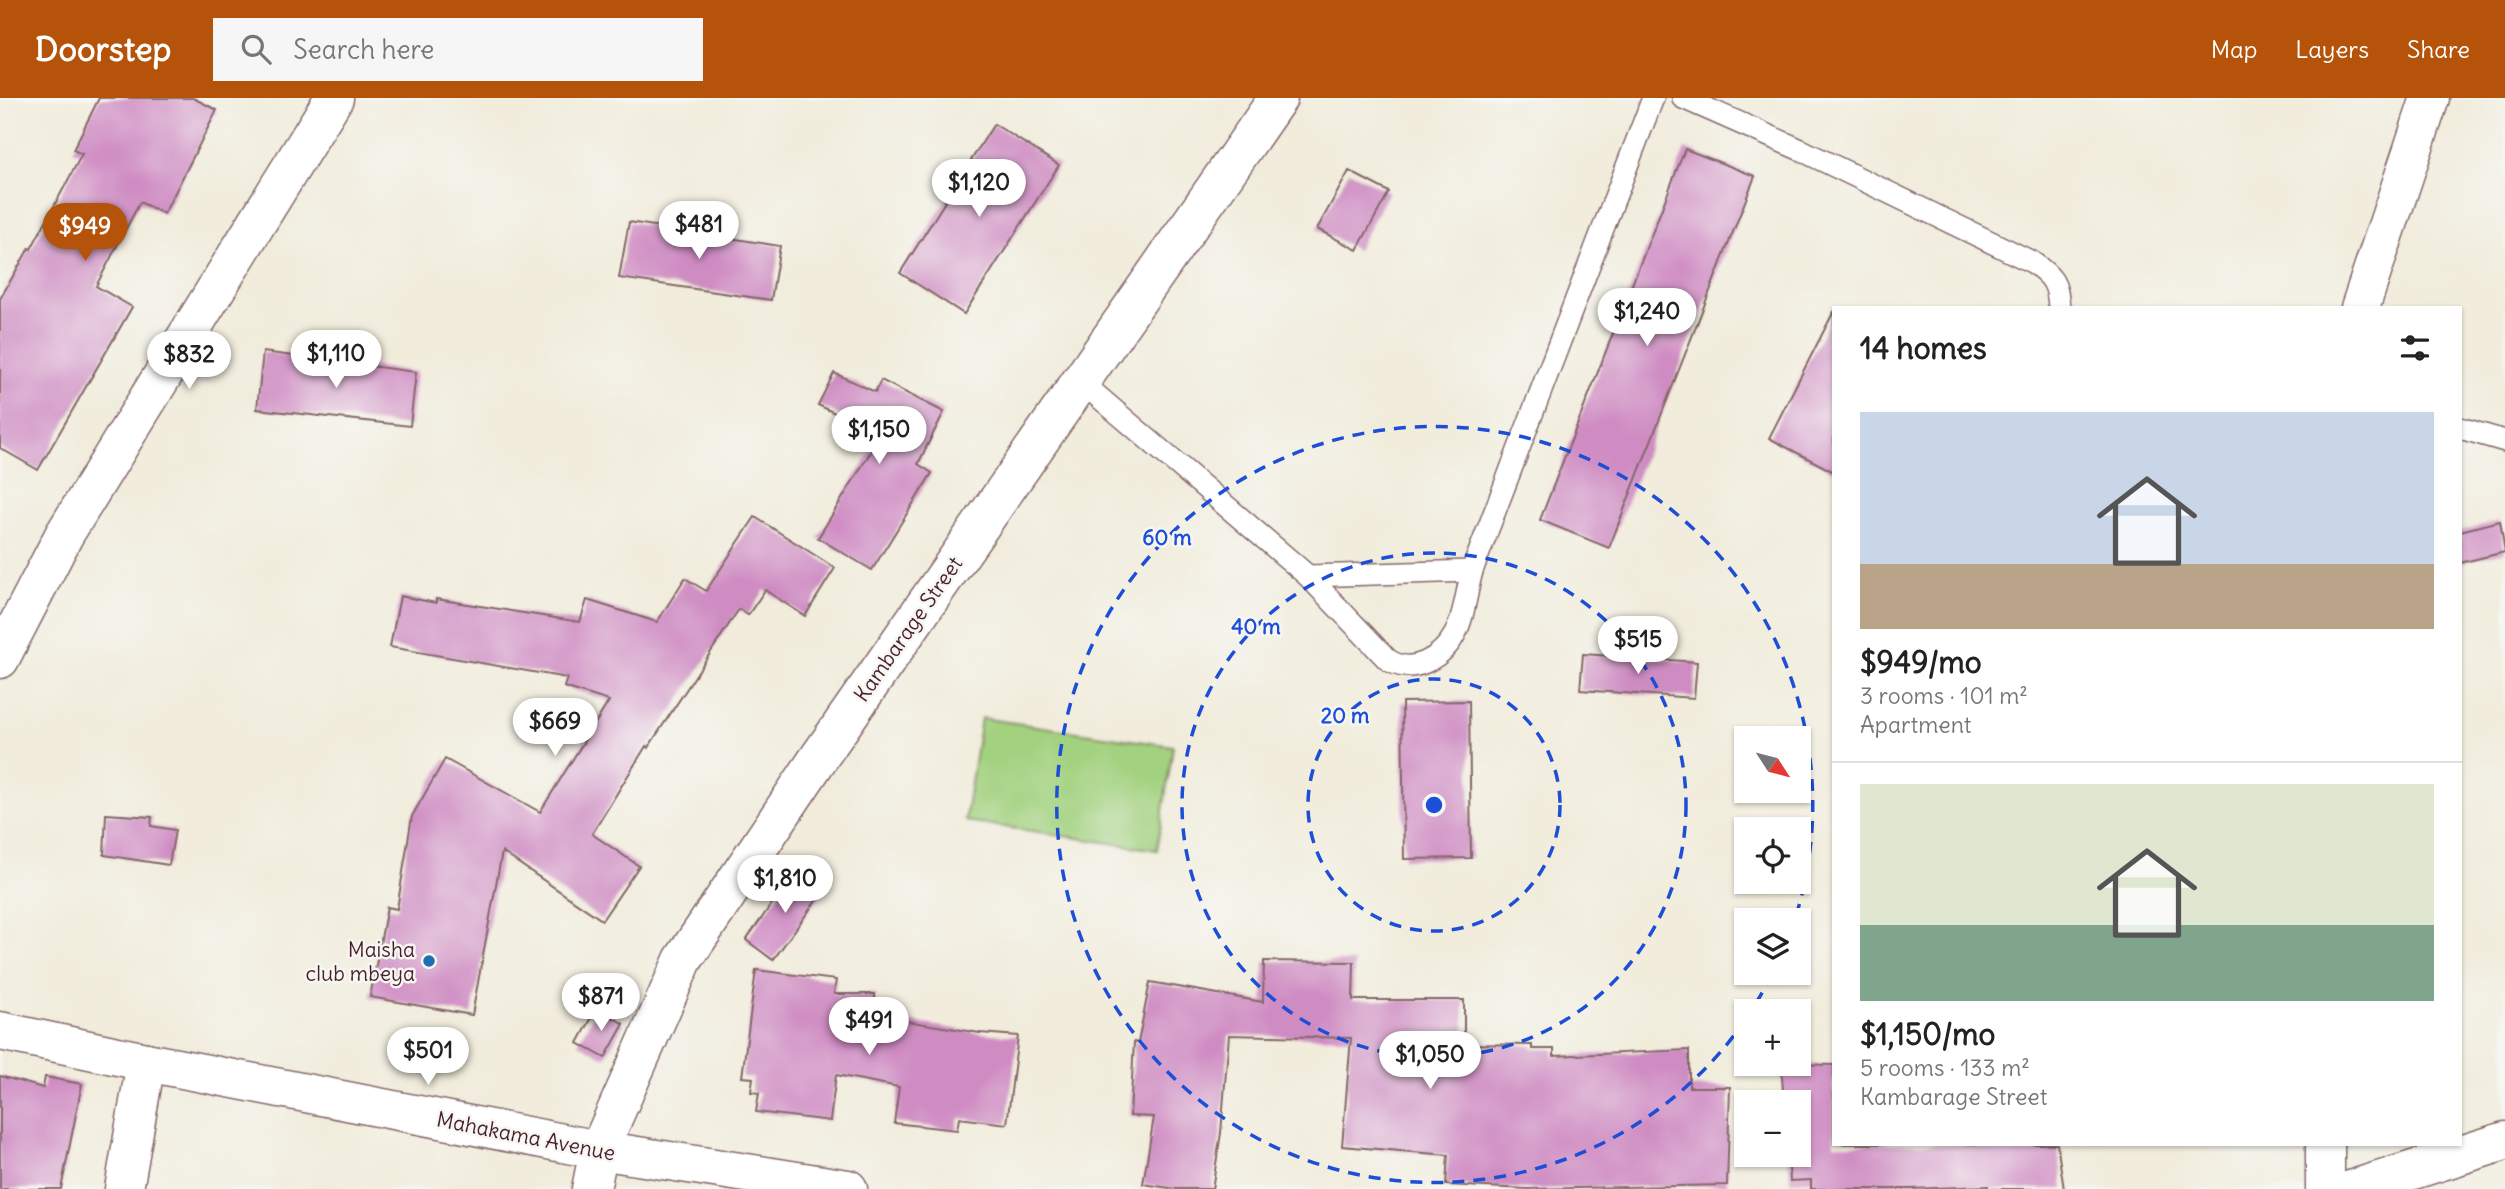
<!DOCTYPE html>
<html lang="en">
<head>
<meta charset="utf-8">
<style>
  :root { --surface:#fff; --page:#f6f6f6; --text:#222; --muted:#767676; --line:#e0e0e0; --accent:#b45309 }
  body { margin:0; font-family:Delius,sans-serif; background:var(--page); color:var(--text); height:100vh; display:flex; flex-direction:column; font-size:26px; white-space:nowrap }
  * { box-sizing:border-box; margin:0 }
  p { font-size:23px; color:var(--muted) }
  .icon { flex:none; width:38px; height:38px; fill:none; stroke:currentColor; stroke-width:2; stroke-linecap:round; stroke-linejoin:round }
  .map { position:relative; flex:1; overflow:hidden }
  .side { position:absolute; left:1832px; top:208px; width:630px; height:840px; display:flex; flex-direction:column; background:var(--surface); border-radius:0px; box-shadow:0 2px 5px #0004 }
  .side>* { flex:none }
  .needle { width:46px; rotate:126deg }
  .tools { position:absolute; left:1734px; top:628px; display:grid; gap:14px }
  .tools a { display:grid; place-items:center; width:77px; height:77px; border-radius:0px; background:var(--surface); box-shadow:0 2px 5px #0004; font-size:35px }
  .price { position:absolute; translate:-50% -60px; padding:0 16px; border-radius:24px; background:#fff; color:#222; font-size:23px; line-height:46px; filter:drop-shadow(0 2px 4px #0008) }
  .price::after { content:''; position:absolute; left:50%; top:42px; width:21px; height:16px; margin-left:-10px; background:inherit; clip-path:polygon(0 0,100% 0,50% 100%) }
  .price.selected { background:var(--accent); color:#fff }
  ul { padding:0; list-style:none }
  li { display:grid; align-content:center; gap:14px; height:371px; padding:0 28px }
  li+li { border-top:2px solid var(--line) }
  li span { display:grid; place-items:center; height:217px; border-radius:0px; color:#555 }
  li>.icon { margin-inline-start:auto }
  span .icon { width:126px; height:126px; fill:#fffc; stroke-width:1 }
  li b { font-size:30px }
  h2 { display:flex; justify-content:space-between; align-items:center; height:84px; padding:0 28px; font-size:30px }
  header { display:flex; align-items:center; gap:42px; box-sizing:border-box; height:98px; padding:0 35px; background:var(--accent); color:#fff }
  header strong { font-size:33px }
  nav { display:flex; gap:38px; margin-inline-start:auto; font-size:24px }
  .search { width:490px; height:63px; background:var(--page); display:flex; align-items:center; gap:18px; box-sizing:border-box; padding:0 24px; border-radius:0px; color:var(--muted); font-size:26px }
  .map>svg:first-child { display:block }
  .green { fill:#a2d17f; stroke:#767855; stroke-width:2 }
  .building { fill:#cf8cc3 }
  .lines { fill:none; stroke-linecap:round; stroke-linejoin:round }
  .lane-casing { stroke:#846769; stroke-width:24 }
  .street-casing { stroke:#846769; stroke-width:41 }
  .secondary-casing { stroke:#846769; stroke-width:41 }
  .lane { stroke:#fff; stroke-width:21 }
  .street { stroke:#fff; stroke-width:38 }
  .secondary { stroke:#fff; stroke-width:38 }
  .ring { fill:none; stroke:#1d4ed8; stroke-width:3.5; stroke-dasharray:12 9 }
  .poi-dot { fill:#1f6fb2; stroke:#f6f6f2; stroke-width:2.5 }
  .labels { text-anchor:middle; dominant-baseline:central; stroke-width:5; stroke-linejoin:round; paint-order:stroke }
  .street-label { font-size:21px; fill:#4a1f2b; stroke:#f6f6f2 }
  .poi-label { font-size:21px; fill:#4a1f2b; stroke:#f6f6f2; text-anchor:end }
  .centre { fill:#1d4ed8; stroke:#f6f6f2; stroke-width:3.5 }
  .ring-label { font-size:21px; text-anchor:middle; font-weight:bold; fill:#1d4ed8; stroke:#f6f6f2; stroke-width:5; stroke-linejoin:round; paint-order:stroke }
</style>
</head>
<body>
<header>
<strong>Doorstep</strong>
<div class="search"><svg class="icon" aria-label="search" viewBox="0 0 24 24"><circle cx="10" cy="10" r="6"/><path d="M15 15l6 6"/></svg>Search here</div>
<nav><a>Map</a><a>Layers</a><a>Share</a></nav>
</header>
<div class="map">
<svg width="2505" height="1091" viewBox="0 0 2505 1091">
  <rect width="100%" height="100%" fill="#f6f6f2"/>
  <filter id="ink" filterUnits="userSpaceOnUse"><feTurbulence type="fractalNoise" baseFrequency=".0143" numOctaves="2"/><feDisplacementMap in="SourceGraphic" scale="14" xChannelSelector="R" yChannelSelector="G"/><feConvolveMatrix kernelMatrix="1 2 1 2 8 2 1 2 1" color-interpolation-filters="sRGB"/></filter>
  <filter id="wash" filterUnits="userSpaceOnUse"><feTurbulence type="fractalNoise" baseFrequency=".00686" numOctaves="4" result="noise"/><feDisplacementMap in="SourceGraphic" scale="28" xChannelSelector="R" yChannelSelector="G"/><feGaussianBlur stdDeviation="1.57" result="paint"/><feColorMatrix in="noise" values="0 0 0 0 0 0 0 0 0 0 0 0 0 0 0 0 0 1.4 0 .05"/><feComposite in="paint" operator="in"/></filter>
  <g filter="url(#wash)">
    <rect width="100%" height="100%" fill="#f1ecdb"/>
    <polygon class="green" points="981,620 1173,648 1157,752 965,723"/>
    <g id="blocks">
      <g class="building">
        <polygon points="99,0 193,0 217,12 164,116 140,104 96,188 132,209 38,372 0,350 0,201 29,150 31,151 82,56 73,52"/>
        <polygon points="994,26 1059,67 964,216 900,175"/>
        <polygon points="1685,51 1755,78 1609,450 1540,422"/>
        <polygon points="1349,73 1389,94 1357,152 1317,131"/>
        <polygon points="629,124 780,148 771,202 619,180"/>
        <polygon points="1834,213 1834,374 1769,340"/>
        <polygon points="263,254 416,274 410,328 257,311"/>
        <polygon points="834,275 875,294 881,282 944,314 918,366 932,375 872,472 818,440 881,337 818,307"/>
        <polygon points="755,419 835,470 805,518 765,492 748,517 739,511 648,650 646,648 592,736 639,768 602,822 502,754 472,917 370,899 387,809 397,811 412,718 445,661 540,714 609,603 564,589 567,580 390,549 400,498 436,505 436,501 580,524 587,502 657,524 685,480 706,493"/>
        <polygon points="2500,423 2505,454 2460,465 2460,433"/>
        <polygon points="1583,556 1697,564 1694,600 1580,592"/>
        <polygon points="1469,603 1471,760 1404,761 1402,604"/>
        <polygon points="106,716 152,719 151,728 175,732 169,767 104,757"/>
        <polygon points="796,772 824,792 773,862 746,842"/>
        <polygon points="1264,863 1354,864 1353,902 1464,902 1464,946 1532,947 1532,951 1554,951 1554,958 1689,952 1689,989 1730,989 1727,1087 1527,1091 1446,1087 1448,1057 1342,1048 1351,940 1229,937 1221,1035 1212,1091 1176,1091 1143,1086 1154,1019 1130,1018 1134,944 1138,945 1150,884 1263,904"/>
        <polygon points="756,872 836,882 834,896 875,896 875,918 980,935 1018,938 1007,1026 959,1020 957,1032 894,1025 899,989 836,977 830,1023 756,1014 759,995 751,994 753,980 742,979"/>
        <polygon points="597,910 624,926 605,960 578,945"/>
        <polygon points="1781,966 1834,967 1834,1046 2057,1046 2064,1091 1988,1091 1988,1088 1910,1091 1811,1091 1811,1082 1790,1083 1788,1057 1799,1057 1799,1004 1784,1004"/>
        <polygon points="0,978 43,990 45,979 82,986 61,1091 0,1091"/>
      </g>
    </g>
  </g>
  <g filter="url(#ink)">
    <use href="#blocks" fill-opacity="0" stroke="#846769" stroke-width="2"/>
    <g class="lines">
      <g class="lane-casing">
        <g id="lane">
          <path d="M1683 0 1801 52 2032 164C2052 178 2058 185 2059 210"/>
          <path d="M1080 283 1308 478 1387 561C1411 579 1442 560 1455 536 1464 520 1467 491 1472 473L1653 0"/>
          <polyline points="2460,330 2505,343"/>
          <polyline points="1308,478 1472,473"/>
        </g>
      </g>
      <g class="street-casing">
        <g id="street">
          <polyline points="2360,210 2430,0"/>
          <polyline points="0,561 64,437 334,0"/>
          <polyline points="2325,1046 2325,1091"/>
          <polyline points="124,1091 146,964"/>
          <polyline points="591,1091 599,1052 683,862 818,661 1278,0"/>
        </g>
      </g>
      <g class="secondary-casing">
        <g id="secondary">
          <polyline points="0,933 146,964 599,1052 848,1091"/>
          <polyline points="2353,1091 2505,1043"/>
        </g>
      </g>
      <use href="#lane" class="lane"/>
      <use href="#street" class="street"/>
      <use href="#secondary" class="secondary"/>
    </g>
  </g>
  <g class="ring">
    <circle cx="1434" cy="707" r="126"/>
    <circle cx="1434" cy="707" r="252"/>
    <path d="M1772 876A378 378 0 0 1 1751 913M1746 921A378 378 0 1 1 1795 821"/>
  </g>
  <circle class="poi-dot" cx="429" cy="863" r="7"/>
  <g class="labels">
    <g class="street-label">
      <text transform="translate(908 531) rotate(-55)">Kambarage Street</text>
      <text transform="translate(526 1038) rotate(11)">Mahakama Avenue</text>
    </g>
    <g class="poi-label">
      <text x="415" y="851">Maisha<tspan x="415" dy="24">club mbeya</tspan></text>
    </g>
  </g>
  <circle cx="1434" cy="707" r="10" class="centre"/>
  <g class="ring-label">
    <text x="1167" y="447">60 m</text>
    <text x="1256" y="536">40 m</text>
    <text x="1345" y="625">20 m</text>
  </g>
</svg>
<div class="tools">
<a><svg class="needle" viewBox="-14 -14 28 28"><path d="M0-13l5 13h-10z" fill="#e53935"/><path d="M0 13l5-13h-10z" fill="#767676"/></svg></a>
<a><svg class="icon" aria-label="locate" viewBox="0 0 24 24"><circle cx="12" cy="12" r="6"/><path d="M12 2v4M12 18v4M2 12h4M18 12h4"/></svg></a>
<a><svg class="icon" aria-label="layers" viewBox="0 0 24 24"><path d="M12 4l9 5-9 5-9-5zM3 14l9 5 9-5"/></svg></a>
<a>+</a>
<a>−</a>
</div>
<b class="price" style="left:979px;top:121px">$1,120</b>
<b class="price" style="left:699px;top:163px">$481</b>
<b class="price selected" style="left:85px;top:165px">$949</b>
<b class="price" style="left:1647px;top:250px">$1,240</b>
<b class="price" style="left:336px;top:292px">$1,110</b>
<b class="price" style="left:189px;top:293px">$832</b>
<b class="price" style="left:879px;top:368px">$1,150</b>
<b class="price" style="left:1638px;top:578px">$515</b>
<b class="price" style="left:555px;top:660px">$669</b>
<b class="price" style="left:785px;top:817px">$1,810</b>
<b class="price" style="left:601px;top:935px">$871</b>
<b class="price" style="left:869px;top:959px">$491</b>
<b class="price" style="left:428px;top:989px">$501</b>
<b class="price" style="left:1430px;top:993px">$1,050</b>
<section class="side">
<h2>14 homes<svg class="icon" aria-label="filters" viewBox="0 0 24 24"><path d="M4 7h16M4 17h16"/><circle cx="9" cy="7" r="2"/><circle cx="15" cy="17" r="2"/></svg></h2>
<ul>
<li><span style="background:linear-gradient(#c9d6e8 70%,#b9a48a 0)"><svg class="icon" aria-label="home" viewBox="0 0 24 24"><path d="M3 11l9-7 9 7M6 9v11h12V9"/></svg></span><div><b>$949/mo</b><p>3 rooms · 101 m²</p><p>Apartment</p></div></li>
<li><span style="background:linear-gradient(#dfe7d0 65%,#7fa58c 0)"><svg class="icon" aria-label="home" viewBox="0 0 24 24"><path d="M3 11l9-7 9 7M6 9v11h12V9"/></svg></span><div><b>$1,150/mo</b><p>5 rooms · 133 m²</p><p>Kambarage Street</p></div></li>
</ul>
</section>
</div>
</body>
</html>
